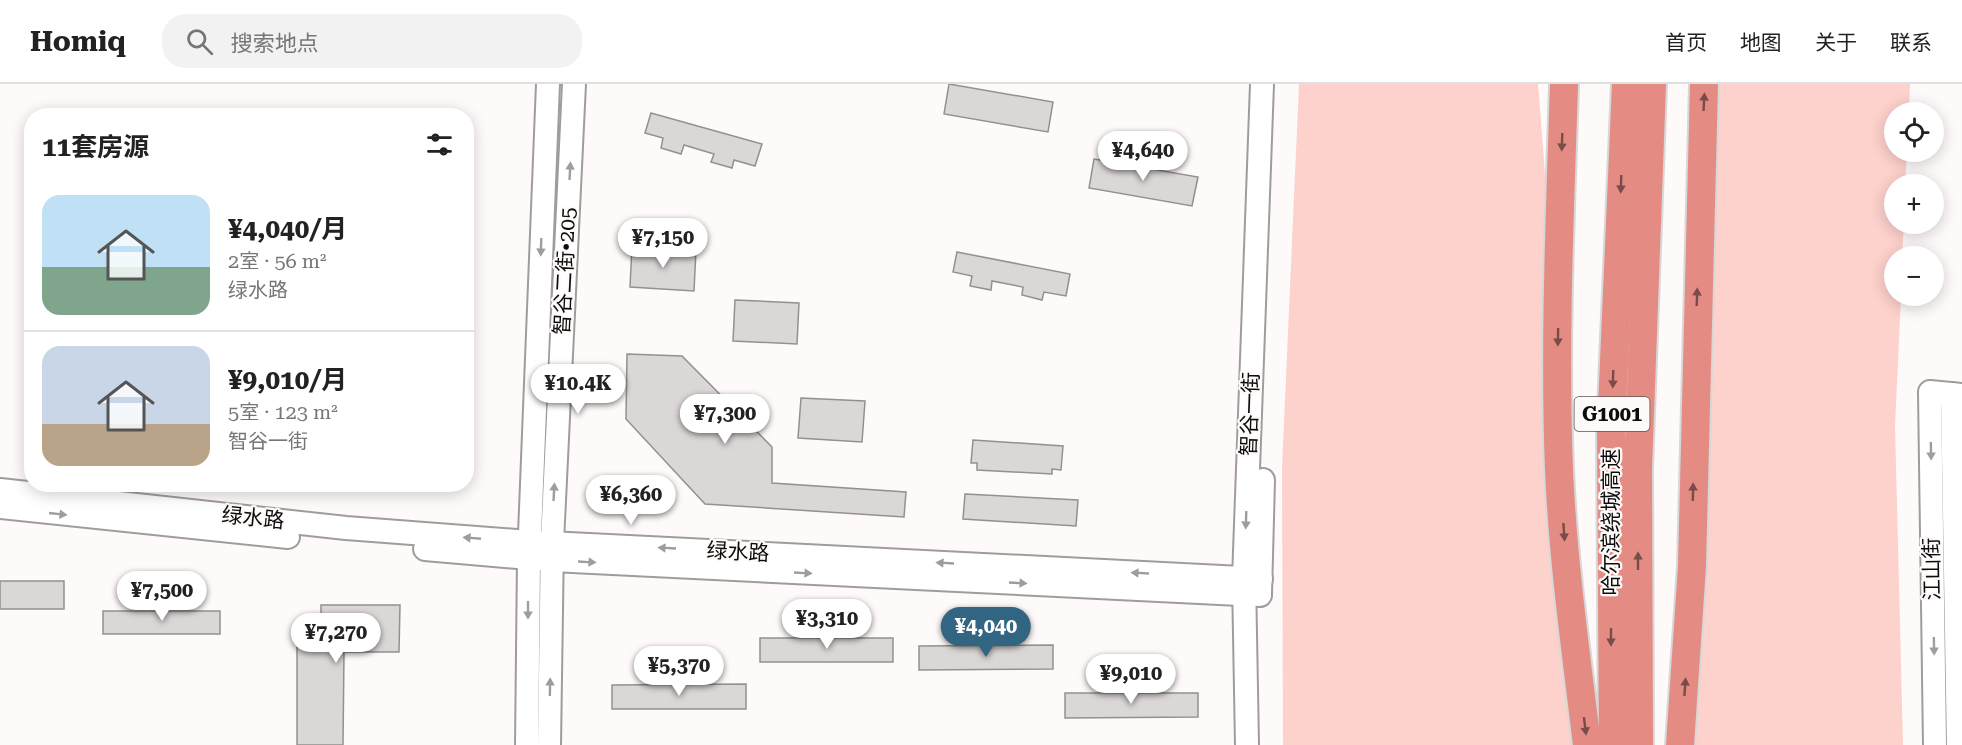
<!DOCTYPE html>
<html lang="zh">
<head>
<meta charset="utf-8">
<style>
  :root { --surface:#fff; --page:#f2f2f2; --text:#222; --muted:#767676; --line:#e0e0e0; --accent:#326582 }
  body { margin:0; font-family:"Roboto Serif","Noto Sans SC",serif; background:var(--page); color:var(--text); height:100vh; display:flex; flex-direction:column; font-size:22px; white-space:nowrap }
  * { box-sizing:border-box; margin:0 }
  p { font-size:20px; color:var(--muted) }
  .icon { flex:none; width:33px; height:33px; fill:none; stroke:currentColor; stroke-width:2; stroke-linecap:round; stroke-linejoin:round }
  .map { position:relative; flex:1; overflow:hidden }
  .panel { position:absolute; left:24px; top:24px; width:450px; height:384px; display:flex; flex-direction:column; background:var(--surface); border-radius:24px; box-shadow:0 3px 15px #0003 }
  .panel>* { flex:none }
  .controls { position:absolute; left:1884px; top:18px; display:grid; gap:12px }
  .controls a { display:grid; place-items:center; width:60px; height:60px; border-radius:50%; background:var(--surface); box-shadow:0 3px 15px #0003; font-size:30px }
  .price { position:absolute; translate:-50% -51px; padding:0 14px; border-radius:21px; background:#fff; color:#222; font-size:20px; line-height:39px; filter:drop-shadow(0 2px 3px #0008) }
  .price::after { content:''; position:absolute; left:50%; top:36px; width:18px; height:14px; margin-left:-9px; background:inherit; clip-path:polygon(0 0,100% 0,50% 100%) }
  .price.on { background:var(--accent); color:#fff }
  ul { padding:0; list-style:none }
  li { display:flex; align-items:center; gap:18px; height:150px; padding:0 18px }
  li+li { border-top:2px solid var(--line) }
  li span { display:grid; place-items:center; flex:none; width:168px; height:120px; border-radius:18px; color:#555 }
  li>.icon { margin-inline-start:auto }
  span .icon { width:72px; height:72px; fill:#fffc; stroke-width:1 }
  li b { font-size:26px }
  h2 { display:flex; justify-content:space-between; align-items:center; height:72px; padding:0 18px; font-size:26px }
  header { display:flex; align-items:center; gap:36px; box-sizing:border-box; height:84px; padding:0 30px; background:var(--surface); border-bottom:2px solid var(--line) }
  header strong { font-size:28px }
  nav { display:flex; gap:33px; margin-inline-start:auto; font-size:21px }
  .search { width:420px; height:54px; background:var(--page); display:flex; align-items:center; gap:15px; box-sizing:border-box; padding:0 21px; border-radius:24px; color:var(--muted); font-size:22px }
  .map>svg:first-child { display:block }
  .green { fill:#fdd1cc }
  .building { fill:#dbd7d6; stroke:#94908f; stroke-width:1.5 }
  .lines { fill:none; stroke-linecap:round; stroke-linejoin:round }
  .secondary-casing { stroke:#a19c9c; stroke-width:26 }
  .highway-casing { stroke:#d8d8d8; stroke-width:32 }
  .secondary { stroke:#fff; stroke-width:22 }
  .highway { stroke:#e48c84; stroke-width:28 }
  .oneway { fill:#784c48 }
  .oneway2 { fill:#9e9d9d }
  .labels { text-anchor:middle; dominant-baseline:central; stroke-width:4.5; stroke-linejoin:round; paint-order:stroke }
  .shield { fill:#fefaf9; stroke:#555352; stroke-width:1.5 }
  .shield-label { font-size:20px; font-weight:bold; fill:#0d0b0b }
  .street-label { font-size:21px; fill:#0d0b0b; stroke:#fefaf9 }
</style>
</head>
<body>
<header>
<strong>Homiq</strong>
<div class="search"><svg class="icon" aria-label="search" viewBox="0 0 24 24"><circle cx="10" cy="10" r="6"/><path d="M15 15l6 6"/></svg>搜索地点</div>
<nav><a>首页</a><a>地图</a><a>关于</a><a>联系</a></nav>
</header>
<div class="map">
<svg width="1962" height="661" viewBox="0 0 1962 661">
  <rect width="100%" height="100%" fill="#fefaf9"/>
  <g class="green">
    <polygon points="1299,0 1538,0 1548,129 1575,661 1283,661 1282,384"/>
    <polygon points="1717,0 1910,0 1909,28 1894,28 1894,68 1907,68 1905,100 1894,100 1894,140 1904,140 1902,172 1894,172 1894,212 1901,212 1895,342 1903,661 1694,661 1698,619 1707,448"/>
  </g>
  <g class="building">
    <polygon points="949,0 1053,18 1048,48 944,30"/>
    <polygon points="651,29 762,60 755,82 734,76 732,84 711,78 714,70 684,61 681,70 661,64 663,54 645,49"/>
    <polygon points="1094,75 1198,93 1192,122 1089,104"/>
    <polygon points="632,162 696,166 694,207 630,203"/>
    <polygon points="957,168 1070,190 1066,212 1044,208 1042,216 1022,211 1023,203 992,197 991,206 970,202 972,192 953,188"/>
    <polygon points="735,216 799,219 797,260 733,257"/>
    <polygon points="627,270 682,272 772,363 772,399 906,408 904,433 705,420 626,335"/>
    <polygon points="801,314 865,317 862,358 798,354"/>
    <polygon points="973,356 1063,362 1061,386 1052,385 1052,390 977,386 977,379 971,379"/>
    <polygon points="965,410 1078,416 1076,442 963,435"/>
    <rect x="0" y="497" width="64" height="28"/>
    <polygon points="321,521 400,521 399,568 344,568 343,661 297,661 297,539 321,539"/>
    <rect x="103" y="527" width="117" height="23"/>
    <rect x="760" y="554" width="133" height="24"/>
    <polygon points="1053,561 1053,585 919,586 919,562"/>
    <polygon points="746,600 746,625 612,625 612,601"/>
    <polygon points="1065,609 1198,609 1198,633 1065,634"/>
  </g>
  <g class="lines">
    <g class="secondary-casing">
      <g id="secondary">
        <polyline points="1952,310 1958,661"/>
        <polyline points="0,406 346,444 529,458 1261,495"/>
        <polyline points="0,423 288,453"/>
        <polyline points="425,465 552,476 1260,511"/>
        <polyline points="1260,510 1263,396"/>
        <polyline points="527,661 529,475 548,0"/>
        <polyline points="549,661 552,458 574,0"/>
        <polyline points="1247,661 1244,495 1262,0"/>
        <polyline points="1935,661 1930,308 1962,311"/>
      </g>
    </g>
    <g class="highway-casing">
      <g id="highway">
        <path d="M1564 0C1560 128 1554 257 1559 386 1563 478 1576 569 1587 661"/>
        <polyline points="1613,661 1611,347 1626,0"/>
        <polyline points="1639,661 1638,385 1652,0"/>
        <polyline points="1680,661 1692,482 1704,0"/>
      </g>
    </g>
    <use href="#secondary" class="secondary"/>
    <use href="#highway" class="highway"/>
  </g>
  <defs><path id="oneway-solid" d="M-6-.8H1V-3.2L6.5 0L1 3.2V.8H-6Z" transform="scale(1.5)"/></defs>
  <g class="oneway">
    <use href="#oneway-solid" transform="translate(1704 18) rotate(-87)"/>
    <use href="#oneway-solid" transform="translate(1562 58) rotate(92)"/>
    <use href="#oneway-solid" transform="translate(1621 100) rotate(92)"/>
    <use href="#oneway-solid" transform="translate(1697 213) rotate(-88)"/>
    <use href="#oneway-solid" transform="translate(1558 253) rotate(91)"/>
    <use href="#oneway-solid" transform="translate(1613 295) rotate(92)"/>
    <use href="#oneway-solid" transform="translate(1693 408) rotate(-89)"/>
    <use href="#oneway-solid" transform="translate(1564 448) rotate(86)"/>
    <use href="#oneway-solid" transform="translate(1638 477) rotate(-90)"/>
    <use href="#oneway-solid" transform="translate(1611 553) rotate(90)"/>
    <use href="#oneway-solid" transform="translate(1685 603) rotate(-86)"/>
    <use href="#oneway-solid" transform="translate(1585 642) rotate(83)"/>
  </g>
  <g class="oneway2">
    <use href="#oneway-solid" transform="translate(570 87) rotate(-87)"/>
    <use href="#oneway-solid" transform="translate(541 163) rotate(92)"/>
    <use href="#oneway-solid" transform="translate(1931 367) rotate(89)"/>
    <use href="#oneway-solid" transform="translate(554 408) rotate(-87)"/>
    <use href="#oneway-solid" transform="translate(58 430) rotate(6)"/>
    <use href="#oneway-solid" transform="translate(1246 436) rotate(92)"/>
    <use href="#oneway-solid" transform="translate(472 454) rotate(-175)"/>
    <use href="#oneway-solid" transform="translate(667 464) rotate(-177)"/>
    <use href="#oneway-solid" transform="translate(587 478) rotate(3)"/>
    <use href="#oneway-solid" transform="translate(945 479) rotate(-177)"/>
    <use href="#oneway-solid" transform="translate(803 489) rotate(3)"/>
    <use href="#oneway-solid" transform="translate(1140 489) rotate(-177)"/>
    <use href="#oneway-solid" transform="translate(1018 499) rotate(3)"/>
    <use href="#oneway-solid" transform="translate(528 526) rotate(90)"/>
    <use href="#oneway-solid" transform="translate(1934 562) rotate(89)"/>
    <use href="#oneway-solid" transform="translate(550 603) rotate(-89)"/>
  </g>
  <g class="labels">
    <rect class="shield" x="1574.5" y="313" width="75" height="34" rx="4.5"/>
    <g class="shield-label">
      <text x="1612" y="330">G1001</text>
    </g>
    <g class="street-label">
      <text transform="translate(565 187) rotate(-87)">智谷二街•205</text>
      <text transform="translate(1250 330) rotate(-88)">智谷一街</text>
      <text transform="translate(253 434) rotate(6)">绿水路</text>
      <text transform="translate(1611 438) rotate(-90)">哈尔滨绕城高速</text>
      <text transform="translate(738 468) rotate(3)">绿水路</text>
      <text transform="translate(1932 485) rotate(-91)">江山街</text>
    </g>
  </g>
</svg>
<div class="controls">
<a><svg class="icon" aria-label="locate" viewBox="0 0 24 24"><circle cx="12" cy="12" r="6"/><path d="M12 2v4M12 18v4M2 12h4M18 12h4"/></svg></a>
<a>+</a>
<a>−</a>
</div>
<b class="price" style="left:1143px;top:98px">¥4,640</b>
<b class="price" style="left:663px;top:185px">¥7,150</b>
<b class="price" style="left:578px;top:331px">¥10.4K</b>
<b class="price" style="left:725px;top:361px">¥7,300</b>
<b class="price" style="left:631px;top:442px">¥6,360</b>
<b class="price" style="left:162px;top:538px">¥7,500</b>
<b class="price" style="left:827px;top:566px">¥3,310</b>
<b class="price on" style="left:986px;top:574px">¥4,040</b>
<b class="price" style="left:336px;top:580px">¥7,270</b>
<b class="price" style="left:679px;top:613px">¥5,370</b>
<b class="price" style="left:1131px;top:621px">¥9,010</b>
<section class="panel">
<h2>11套房源<svg class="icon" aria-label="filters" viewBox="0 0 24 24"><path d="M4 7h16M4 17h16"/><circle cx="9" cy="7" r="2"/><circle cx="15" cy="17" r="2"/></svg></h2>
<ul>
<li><span style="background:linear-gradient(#bfe0f5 60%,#7fa58c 0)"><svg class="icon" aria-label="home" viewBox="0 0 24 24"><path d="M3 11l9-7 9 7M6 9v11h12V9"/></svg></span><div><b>¥4,040/月</b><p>2室 · 56 m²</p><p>绿水路</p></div></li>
<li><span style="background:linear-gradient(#c9d6e8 65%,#b9a48a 0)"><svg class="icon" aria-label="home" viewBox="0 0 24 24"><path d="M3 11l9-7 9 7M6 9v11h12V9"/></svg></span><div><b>¥9,010/月</b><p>5室 · 123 m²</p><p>智谷一街</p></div></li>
</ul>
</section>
</div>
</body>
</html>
